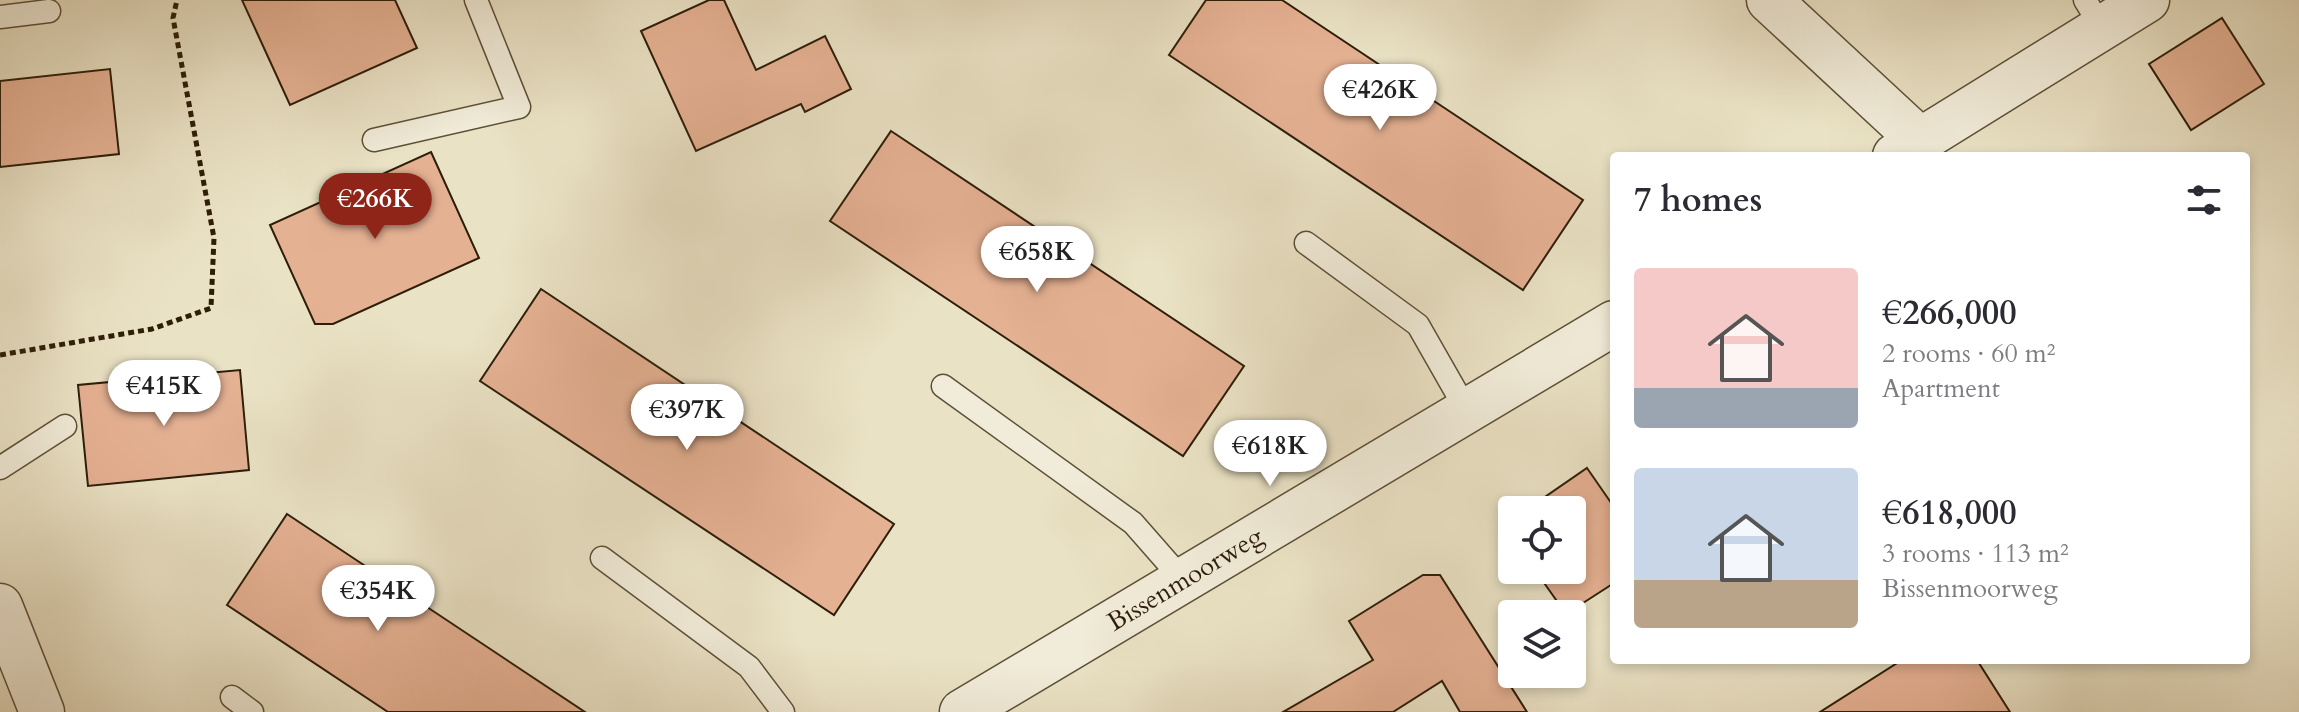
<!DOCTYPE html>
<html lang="en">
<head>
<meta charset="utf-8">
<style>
  :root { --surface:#fff; --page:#f2f2f3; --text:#2b2b33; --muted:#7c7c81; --accent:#8f2418 }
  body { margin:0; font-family:Cardo,serif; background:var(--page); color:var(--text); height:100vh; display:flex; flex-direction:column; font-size:30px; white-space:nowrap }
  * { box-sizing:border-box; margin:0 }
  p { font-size:26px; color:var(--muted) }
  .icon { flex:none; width:44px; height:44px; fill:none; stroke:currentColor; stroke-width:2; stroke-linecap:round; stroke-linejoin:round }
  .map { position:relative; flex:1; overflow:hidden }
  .side { position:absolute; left:1610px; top:152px; width:640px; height:512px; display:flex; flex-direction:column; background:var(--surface); border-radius:8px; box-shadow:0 4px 12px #0003 }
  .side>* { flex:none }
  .fabs { position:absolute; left:1498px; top:496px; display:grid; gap:16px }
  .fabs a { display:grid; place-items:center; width:88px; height:88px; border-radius:8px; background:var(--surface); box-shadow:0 4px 12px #0003; font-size:40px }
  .price { position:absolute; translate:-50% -68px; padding:0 18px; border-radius:28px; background:#fff; color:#222; font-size:26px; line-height:52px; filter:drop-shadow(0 2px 4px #0008) }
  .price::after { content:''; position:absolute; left:50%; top:48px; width:24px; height:18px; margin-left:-12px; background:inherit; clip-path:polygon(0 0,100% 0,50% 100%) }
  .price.selected { background:var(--accent); color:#fff }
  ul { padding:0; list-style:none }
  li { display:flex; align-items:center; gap:24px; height:200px; padding:0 24px }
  li span { display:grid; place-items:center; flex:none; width:224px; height:160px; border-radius:8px; color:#555 }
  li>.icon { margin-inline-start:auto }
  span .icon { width:96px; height:96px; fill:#fffc; stroke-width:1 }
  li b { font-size:34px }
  h2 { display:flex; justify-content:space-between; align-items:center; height:96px; padding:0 24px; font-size:34px }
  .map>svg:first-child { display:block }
  .building { fill:#e5b193; stroke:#2d1e08; stroke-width:2 }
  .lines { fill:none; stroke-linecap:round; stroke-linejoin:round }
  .service-casing { stroke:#5c4f37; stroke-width:25 }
  .minor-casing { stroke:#5c4f37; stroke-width:47 }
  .path { stroke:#2d1e08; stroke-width:5; stroke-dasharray:6 4; stroke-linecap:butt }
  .service { stroke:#f1ecd9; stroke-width:22 }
  .minor { stroke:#f1ecd9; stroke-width:44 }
  .labels { text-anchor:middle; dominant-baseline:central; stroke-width:6; stroke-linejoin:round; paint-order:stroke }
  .street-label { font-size:26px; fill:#2d1e08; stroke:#f1ecd9 }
</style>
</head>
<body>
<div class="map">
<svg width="2299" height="712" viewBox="0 0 2299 712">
  <rect width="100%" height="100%" fill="#eae2c5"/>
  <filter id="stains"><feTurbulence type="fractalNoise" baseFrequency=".0025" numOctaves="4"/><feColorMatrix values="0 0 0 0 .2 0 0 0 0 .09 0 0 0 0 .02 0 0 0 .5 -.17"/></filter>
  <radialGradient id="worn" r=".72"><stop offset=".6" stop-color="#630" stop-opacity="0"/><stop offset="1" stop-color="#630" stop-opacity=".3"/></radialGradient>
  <g class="building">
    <polygon points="242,0 395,0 417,48 290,105"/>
    <polygon points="709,0 724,0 756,70 825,36 851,89 805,112 801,104 696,151 641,31"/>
    <polygon points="1206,0 1282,0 1583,200 1523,290 1169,55"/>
    <polygon points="2222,18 2264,84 2191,130 2149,64"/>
    <polygon points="110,69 119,154 0,167 0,81"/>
    <polygon points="891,131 1244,366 1183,456 830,221"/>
    <polygon points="431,152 479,258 333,324 315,324 270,225"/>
    <polygon points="541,289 894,524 834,615 480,381"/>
    <polygon points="240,370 249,470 88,486 78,385"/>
    <polygon points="1587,468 1614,507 1614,583 1566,614 1535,570 1572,570 1572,510 1526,510"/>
    <polygon points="287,514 585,712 388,712 227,605"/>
    <polygon points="1423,575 1440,575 1527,712 1460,712 1442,681 1393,712 1283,712 1373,660 1349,621"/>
    <polygon points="1902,660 1977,660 2010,712 1820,712"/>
  </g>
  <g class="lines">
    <g class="service-casing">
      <g id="service">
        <polyline points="2085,0 2102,28"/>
        <polyline points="0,17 49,11"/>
        <polyline points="374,140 519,107 476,0"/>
        <polyline points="1306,243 1418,325 1467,411"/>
        <polyline points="943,386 1133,523 1183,580"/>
        <polyline points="0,468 65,426"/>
        <polyline points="602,558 749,667 783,712"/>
        <polyline points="232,697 252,712"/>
      </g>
    </g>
    <g class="minor-casing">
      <g id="minor">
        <polyline points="1769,0 1921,141"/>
        <polyline points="1895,156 2147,0"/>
        <polyline points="0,606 42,712"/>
        <polyline points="962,712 1614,323"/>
      </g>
    </g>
    <polyline class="path" points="0,355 152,329 211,308 214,238 173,18 177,0"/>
    <use href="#service" class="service"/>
    <use href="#minor" class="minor"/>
  </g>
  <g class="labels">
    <g class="street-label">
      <text transform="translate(1185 579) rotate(-31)">Bissenmoorweg</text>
    </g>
  </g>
  <rect width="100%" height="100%" filter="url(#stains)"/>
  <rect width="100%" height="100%" fill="url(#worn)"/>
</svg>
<div class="fabs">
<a><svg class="icon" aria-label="locate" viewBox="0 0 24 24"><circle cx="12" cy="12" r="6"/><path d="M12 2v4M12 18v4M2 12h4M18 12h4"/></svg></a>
<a><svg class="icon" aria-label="layers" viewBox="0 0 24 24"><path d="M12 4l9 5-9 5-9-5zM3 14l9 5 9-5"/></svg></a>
</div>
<b class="price" style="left:1380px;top:132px">€426K</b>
<b class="price selected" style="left:375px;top:241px">€266K</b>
<b class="price" style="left:1037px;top:294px">€658K</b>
<b class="price" style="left:164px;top:428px">€415K</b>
<b class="price" style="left:687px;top:452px">€397K</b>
<b class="price" style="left:1270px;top:488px">€618K</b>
<b class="price" style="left:378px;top:633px">€354K</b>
<section class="side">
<h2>7 homes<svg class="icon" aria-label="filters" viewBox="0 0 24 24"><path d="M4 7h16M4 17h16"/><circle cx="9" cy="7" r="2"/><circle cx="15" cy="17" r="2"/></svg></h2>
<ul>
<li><span style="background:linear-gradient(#f6c9c9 75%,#9aa5b1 0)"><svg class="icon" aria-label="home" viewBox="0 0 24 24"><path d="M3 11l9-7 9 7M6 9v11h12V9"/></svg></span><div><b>€266,000</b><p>2 rooms · 60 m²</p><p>Apartment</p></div></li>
<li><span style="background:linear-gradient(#c9d6e8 70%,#b9a48a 0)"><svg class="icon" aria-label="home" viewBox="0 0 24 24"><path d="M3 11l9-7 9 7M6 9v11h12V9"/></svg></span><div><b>€618,000</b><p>3 rooms · 113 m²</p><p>Bissenmoorweg</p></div></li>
</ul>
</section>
</div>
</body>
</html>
